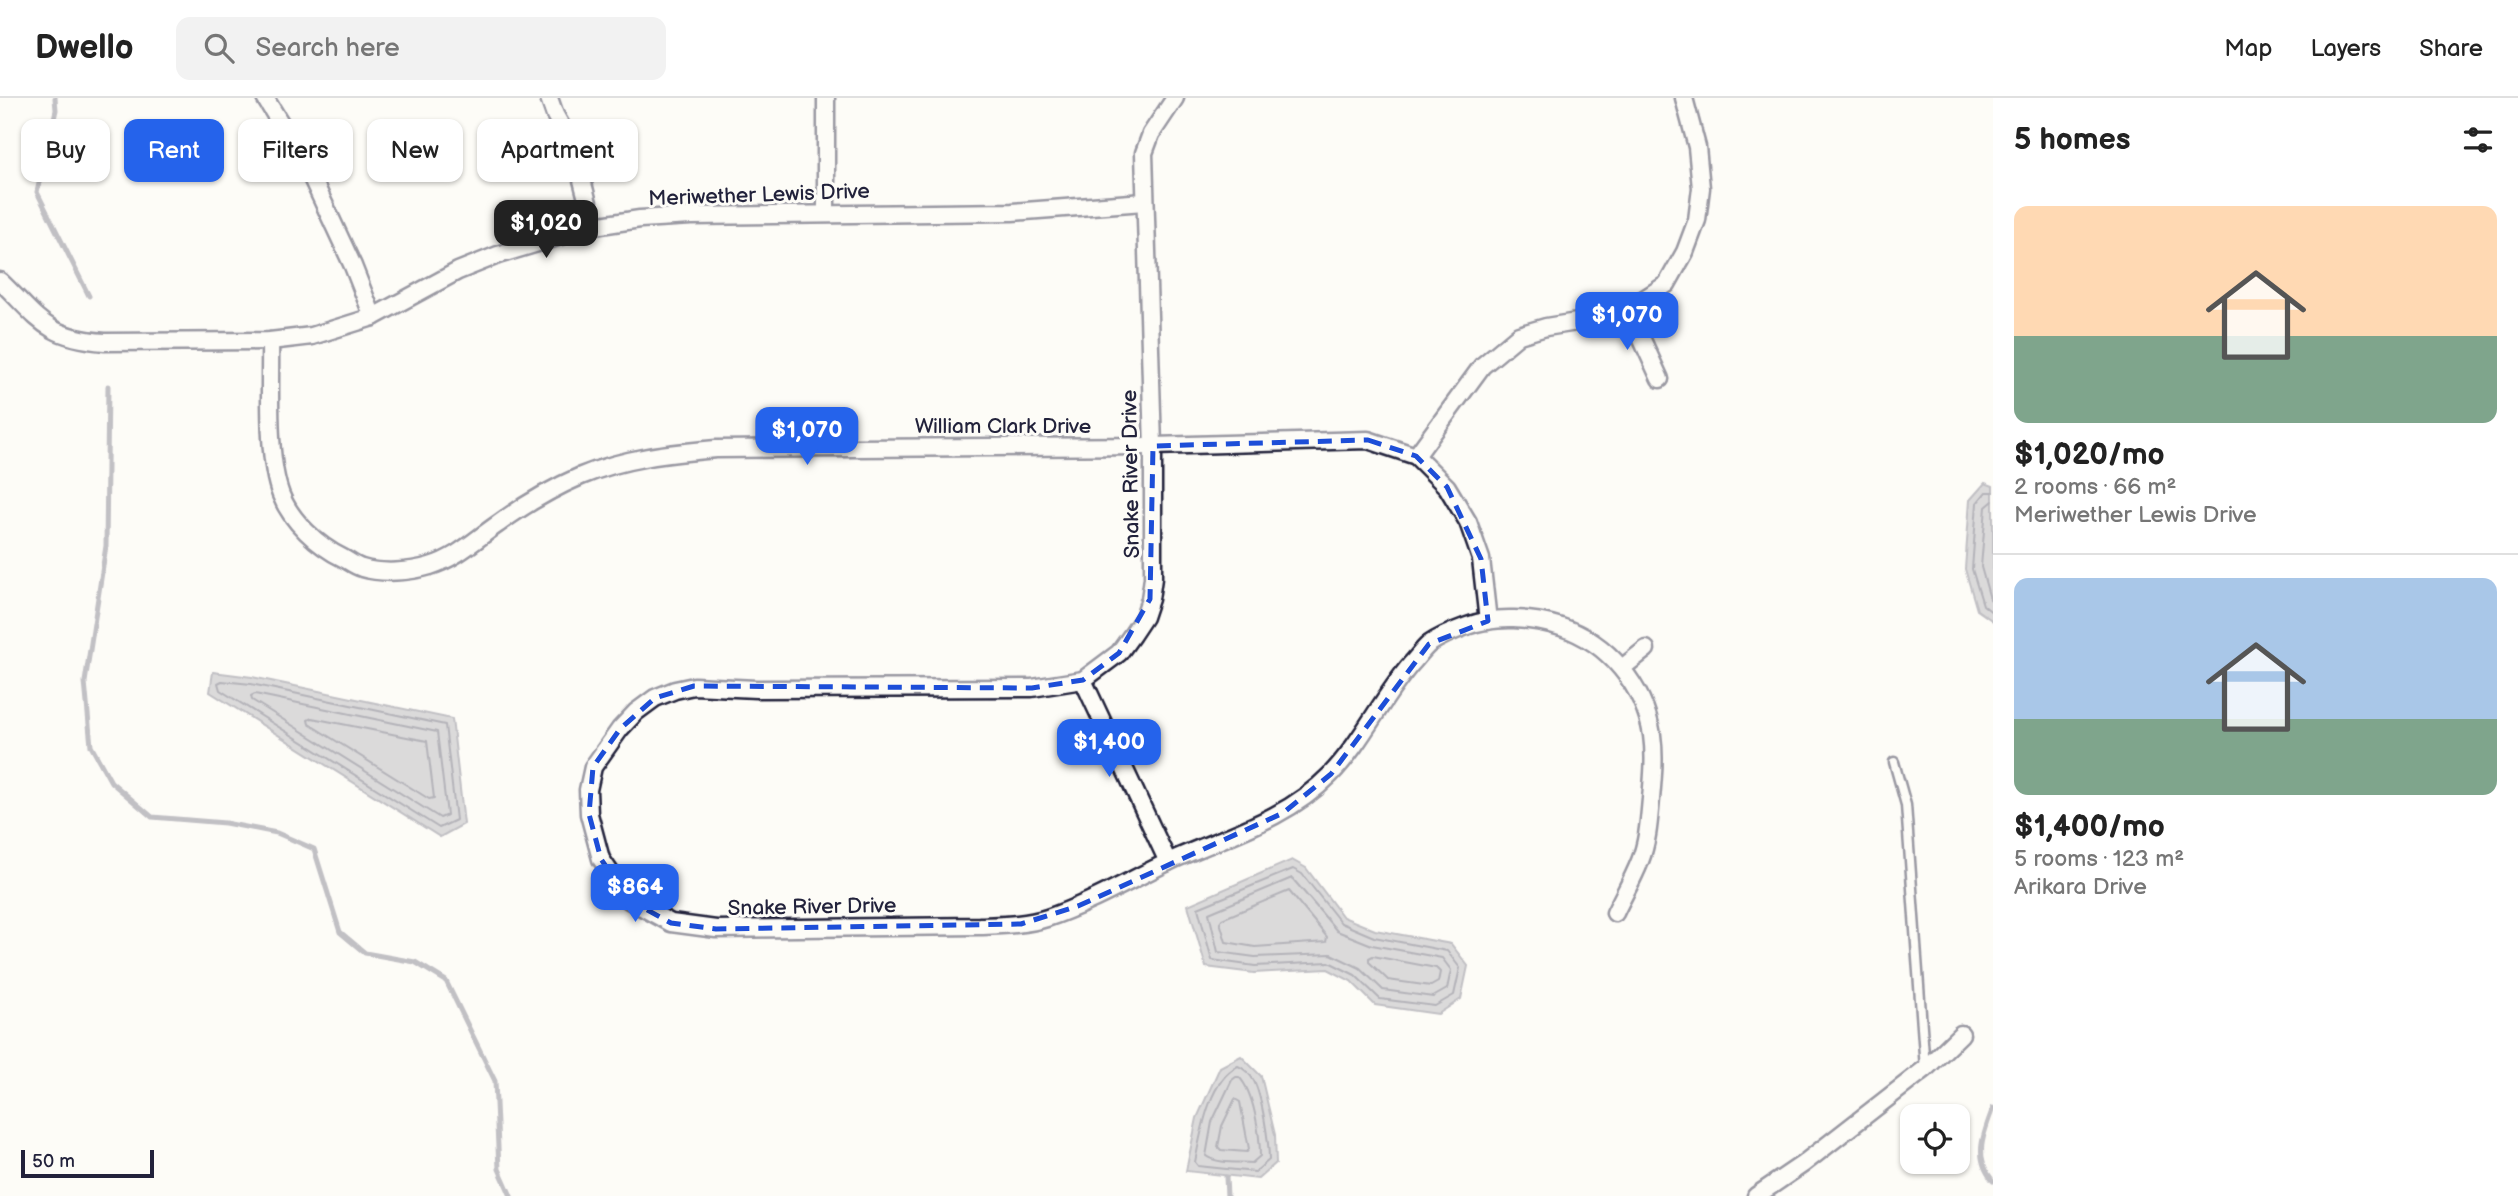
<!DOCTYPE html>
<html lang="en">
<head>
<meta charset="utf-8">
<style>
  :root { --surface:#fff; --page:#f2f2f2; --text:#222; --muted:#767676; --line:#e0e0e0; --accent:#2563eb }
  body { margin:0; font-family:"Balsamiq Sans",sans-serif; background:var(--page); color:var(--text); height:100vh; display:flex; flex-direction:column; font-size:26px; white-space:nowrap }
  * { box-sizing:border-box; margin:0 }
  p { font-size:23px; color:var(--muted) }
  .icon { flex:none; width:38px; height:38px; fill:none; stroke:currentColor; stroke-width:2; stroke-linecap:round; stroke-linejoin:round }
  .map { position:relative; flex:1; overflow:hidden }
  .details { display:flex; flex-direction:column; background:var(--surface); width:525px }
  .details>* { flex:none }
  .hud { position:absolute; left:21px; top:21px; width:665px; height:63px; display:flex; gap:14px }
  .tools { position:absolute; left:1900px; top:1006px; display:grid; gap:14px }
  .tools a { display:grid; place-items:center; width:70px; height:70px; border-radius:14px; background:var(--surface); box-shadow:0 2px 5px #0004; font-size:35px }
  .scale { position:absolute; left:21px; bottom:18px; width:133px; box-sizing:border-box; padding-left:7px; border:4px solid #22223b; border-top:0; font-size:19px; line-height:24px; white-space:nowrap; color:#22223b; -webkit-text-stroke:5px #fdfcf7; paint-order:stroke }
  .price { position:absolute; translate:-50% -60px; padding:0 16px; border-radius:14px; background:var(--accent); color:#fff; font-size:23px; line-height:46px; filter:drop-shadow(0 2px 4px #0008) }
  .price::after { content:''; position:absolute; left:50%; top:42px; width:21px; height:16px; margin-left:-10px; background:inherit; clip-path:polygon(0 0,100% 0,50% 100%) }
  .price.current { background:#222; color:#fff }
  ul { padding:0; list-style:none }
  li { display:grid; align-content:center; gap:14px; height:371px; padding:0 21px }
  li+li { border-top:2px solid var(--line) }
  li span { display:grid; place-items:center; height:217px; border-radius:14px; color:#555 }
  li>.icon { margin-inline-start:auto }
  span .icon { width:126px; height:126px; fill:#fffc; stroke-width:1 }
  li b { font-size:30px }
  h2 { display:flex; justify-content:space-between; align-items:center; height:84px; padding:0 21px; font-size:30px }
  .tag { padding:0 24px; border-radius:14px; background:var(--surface); box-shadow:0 2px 5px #0004; font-size:24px; line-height:63px }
  .tag.current { background:var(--accent); color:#fff }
  header { display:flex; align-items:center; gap:42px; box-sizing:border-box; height:98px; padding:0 35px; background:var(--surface); border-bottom:2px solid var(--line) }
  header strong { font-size:33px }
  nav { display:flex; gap:38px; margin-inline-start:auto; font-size:24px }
  .search { width:490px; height:63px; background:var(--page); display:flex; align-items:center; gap:18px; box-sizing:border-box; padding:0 24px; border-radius:14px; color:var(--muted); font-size:26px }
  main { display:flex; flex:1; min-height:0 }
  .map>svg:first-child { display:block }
  .water { fill:#b2b2b7; stroke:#787885; stroke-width:2 }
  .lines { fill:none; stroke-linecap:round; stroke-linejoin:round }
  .shore { stroke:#5c5c6d; stroke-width:2 }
  .stream { stroke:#787885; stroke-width:5 }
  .service-casing { stroke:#22223b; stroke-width:13 }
  .minor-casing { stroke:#22223b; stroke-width:21 }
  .service { stroke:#fdfcf7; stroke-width:8 }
  .minor { stroke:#fdfcf7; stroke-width:16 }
  .marked { fill:none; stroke:#1d4ed8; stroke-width:5; stroke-dasharray:14 9; stroke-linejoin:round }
  .labels { text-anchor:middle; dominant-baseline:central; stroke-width:6; stroke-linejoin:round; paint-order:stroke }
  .street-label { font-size:21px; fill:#22223b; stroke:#fdfcf7 }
</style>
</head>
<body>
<header>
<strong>Dwello</strong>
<div class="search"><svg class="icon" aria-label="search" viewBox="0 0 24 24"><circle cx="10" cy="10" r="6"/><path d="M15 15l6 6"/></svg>Search here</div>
<nav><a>Map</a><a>Layers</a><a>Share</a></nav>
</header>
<main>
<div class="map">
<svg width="1993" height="1098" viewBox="0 0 1993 1098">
  <rect width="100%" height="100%" fill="#fdfcf7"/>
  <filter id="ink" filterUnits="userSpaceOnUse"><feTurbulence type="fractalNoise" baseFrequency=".0143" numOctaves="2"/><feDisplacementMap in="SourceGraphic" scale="14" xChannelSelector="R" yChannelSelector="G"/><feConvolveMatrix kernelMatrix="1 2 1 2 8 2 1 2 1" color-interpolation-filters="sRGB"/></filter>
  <g filter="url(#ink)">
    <g class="water">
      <polygon points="1985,385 1993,388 1993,523 1977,512 1965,471 1970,402"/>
      <polygon points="213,574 252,579 452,621 464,726 440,739 210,594"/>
      <polygon points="1292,762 1306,770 1343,819 1375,832 1451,846 1468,868 1461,901 1438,916 1375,907 1351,883 1328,871 1254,875 1206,869 1188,807"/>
      <polygon points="1241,958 1261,978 1275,1037 1276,1065 1258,1081 1186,1073 1197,1020 1220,969"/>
    </g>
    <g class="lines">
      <g class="shore">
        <polyline points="1993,394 1986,394 1977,405 1972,471 1983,507 1993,515"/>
        <polyline points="1993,403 1986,409 1981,469 1990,501 1993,504"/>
        <polygon points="222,583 251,586 445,627 456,722 439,730 220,592 218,585"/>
        <polygon points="255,596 437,634 447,717 440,720 252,602 251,598"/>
        <polygon points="312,620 427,643 434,700 429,701 309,626 308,622"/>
        <polygon points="1293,771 1302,776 1341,825 1374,839 1447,853 1460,870 1454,897 1435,908 1380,901 1355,877 1329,864 1255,868 1212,862 1198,810"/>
        <polygon points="1292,780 1337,833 1372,847 1442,860 1451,872 1447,891 1433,899 1383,892 1360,870 1331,856 1255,859 1218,854 1209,815"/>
        <polygon points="1289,793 1327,839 1326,844 1255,849 1226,844 1220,824 1222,821"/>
        <polygon points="1373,858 1436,870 1440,874 1438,884 1431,888 1388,882 1369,864 1369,860"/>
        <path d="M1238 968C1244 970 1251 977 1254 983 1262 999 1269 1044 1269 1062L1255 1074 1198 1068 1195 1064C1201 1035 1209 982 1238 968Z"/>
        <path d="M1236 979H1239C1254 994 1260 1037 1260 1058L1252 1065C1238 1064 1217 1066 1206 1058L1212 1024 1232 982Z"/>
        <polygon points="1235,1001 1240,1004 1249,1051 1247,1054 1221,1052 1218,1049 1222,1028"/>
      </g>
      <g class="stream">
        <polyline points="55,0 56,12 37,94 89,198"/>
        <polyline points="108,288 106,448 85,584 91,648 111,684 152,719 225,725 277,735 314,751 340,834 365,855 415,864 446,883 495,983 499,1071 511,1098"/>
        <path d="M1993 1010C1983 1037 1973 1059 1993 1083"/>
        <polyline points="1226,1079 1227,1098"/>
      </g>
      <g class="service-casing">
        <polyline id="service" points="1894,664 1906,707 1925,971"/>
      </g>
      <g class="minor-casing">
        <g id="minor">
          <polyline points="265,0 306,67 353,168 373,219"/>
          <polyline points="549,0 555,17 574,51 594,128"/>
          <polyline points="826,0 826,115"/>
          <path d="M1175 0 1151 36 1144 55 1153 348V480L1150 501 1144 519 1132 537 1119 555 1083 582 1032 590 756 591 694 588 675 592 655 600 636 614 620 631 593 669 588 692 589 716 601 761 629 802 671 825 716 831 979 828C1002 827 1025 827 1047 820 1089 806 1128 783 1168 764 1224 738 1285 723 1330 677 1362 644 1381 601 1411 566 1417 560 1422 552 1429 546 1439 539 1456 532 1467 528 1496 517 1532 520 1561 529 1608 544 1644 588 1652 637 1655 658 1653 679 1651 701 1649 722 1648 743 1640 763 1633 781 1623 798 1615 815"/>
          <path d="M0 183C40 221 44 239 105 244L270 243 312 238 373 219 458 173 498 157 594 128 640 121 691 118 1012 114 1144 104"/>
          <polyline points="1628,211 1660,281"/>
          <path d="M270 243C271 286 266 358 281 397 291 423 318 448 343 460 349 463 355 468 362 470 382 476 410 474 430 468 457 460 476 441 498 426 524 407 551 391 581 378 624 360 670 355 716 351L1153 348 1368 342 1416 358 1447 389 1468 424 1481 461 1488 523"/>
          <polyline points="1416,358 1482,268 1519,237 1546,229 1608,219 1633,208 1667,186 1685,154 1697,122 1701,90 1697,49 1684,0"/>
          <polyline points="1622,570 1646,551"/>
          <polyline points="1083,582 1168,764"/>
          <polyline points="1756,1098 1803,1066 1925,971 1961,936"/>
        </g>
      </g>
      <use href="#service" class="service"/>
      <use href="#minor" class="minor"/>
    </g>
  </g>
  <path d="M0 0H1993V1098H0ZM1368 342 1416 358 1447 389 1481 461 1488 523 1429 546 1331 676 1283 715 1078 808 1021 826 716 831 671 825 629 802 601 761 589 716 593 669 620 631 655 600 694 588 1032 590 1083 582 1119 555 1150 501 1153 348Z" fill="#fdfcf7" fill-opacity=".55" fill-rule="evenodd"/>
  <path class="marked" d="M1368 342 1416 358 1447 389 1481 461 1488 523 1429 546 1331 676 1283 715 1078 808 1021 826 716 831 671 825 629 802 601 761 589 716 593 669 620 631 655 600 694 588 1032 590 1083 582 1119 555 1150 501 1153 348Z"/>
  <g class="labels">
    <g class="street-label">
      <text transform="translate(759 97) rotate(-2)">Meriwether Lewis Drive</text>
      <text x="1003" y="328">William Clark Drive</text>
      <text transform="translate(1131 376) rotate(-91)">Snake River Drive</text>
      <text transform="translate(812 809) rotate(-1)">Snake River Drive</text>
    </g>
  </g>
</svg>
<div class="tools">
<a><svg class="icon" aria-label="locate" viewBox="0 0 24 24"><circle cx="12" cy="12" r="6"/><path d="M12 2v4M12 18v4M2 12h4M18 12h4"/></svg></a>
</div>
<div class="scale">50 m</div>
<b class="price current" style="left:546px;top:162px">$1,020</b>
<b class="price" style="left:1627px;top:254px">$1,070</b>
<b class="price" style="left:807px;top:369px">$1,070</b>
<b class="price" style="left:1109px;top:681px">$1,400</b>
<b class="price" style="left:635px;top:826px">$864</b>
<div class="hud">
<a class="tag">Buy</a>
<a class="tag current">Rent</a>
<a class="tag">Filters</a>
<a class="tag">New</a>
<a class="tag">Apartment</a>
</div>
</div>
<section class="details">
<h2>5 homes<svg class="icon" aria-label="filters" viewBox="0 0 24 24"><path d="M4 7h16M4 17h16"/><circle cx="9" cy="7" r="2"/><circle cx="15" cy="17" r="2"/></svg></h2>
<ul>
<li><span style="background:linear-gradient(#ffd9b3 60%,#7fa58c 0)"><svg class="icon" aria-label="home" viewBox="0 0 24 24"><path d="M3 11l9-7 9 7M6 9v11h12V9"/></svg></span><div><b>$1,020/mo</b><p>2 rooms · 66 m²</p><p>Meriwether Lewis Drive</p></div></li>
<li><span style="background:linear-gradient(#a9c7e8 65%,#7fa58c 0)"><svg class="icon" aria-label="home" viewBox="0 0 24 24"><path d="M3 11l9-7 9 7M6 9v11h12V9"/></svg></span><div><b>$1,400/mo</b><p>5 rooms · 123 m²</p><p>Arikara Drive</p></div></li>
</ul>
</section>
</main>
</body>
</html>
